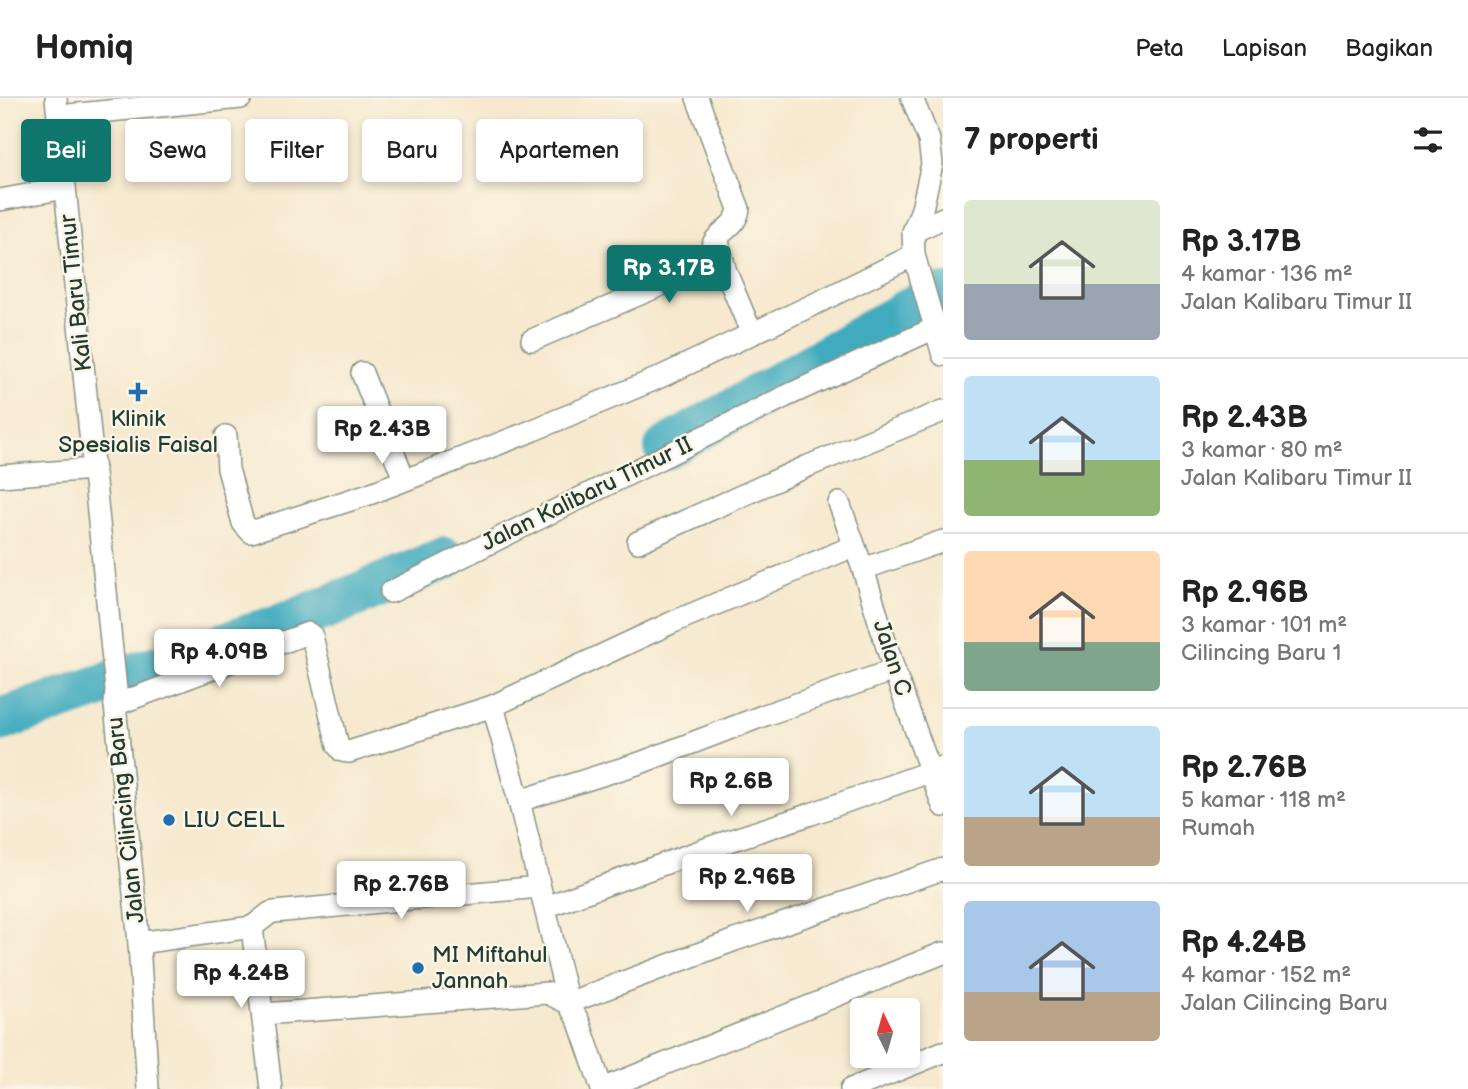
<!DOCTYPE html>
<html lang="id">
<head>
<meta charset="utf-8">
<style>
  :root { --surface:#fff; --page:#f6f6f6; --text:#222; --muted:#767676; --line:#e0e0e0; --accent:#0f766e }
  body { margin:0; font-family:"Balsamiq Sans",sans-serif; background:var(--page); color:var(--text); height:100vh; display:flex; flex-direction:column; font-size:26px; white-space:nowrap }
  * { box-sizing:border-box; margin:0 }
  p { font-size:23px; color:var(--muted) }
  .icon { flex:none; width:38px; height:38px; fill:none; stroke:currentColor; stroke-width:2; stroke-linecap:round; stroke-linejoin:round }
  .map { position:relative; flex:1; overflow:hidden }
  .sheet { display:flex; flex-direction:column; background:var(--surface); width:525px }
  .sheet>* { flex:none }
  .top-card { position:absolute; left:21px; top:21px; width:665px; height:63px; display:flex; gap:14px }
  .needle { width:46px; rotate:355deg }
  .fabs { position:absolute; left:850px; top:900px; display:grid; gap:14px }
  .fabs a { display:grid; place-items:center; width:70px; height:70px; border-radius:7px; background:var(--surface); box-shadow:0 4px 10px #0003; font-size:35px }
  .price { position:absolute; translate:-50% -60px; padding:0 16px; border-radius:7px; background:#fff; color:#222; font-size:23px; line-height:46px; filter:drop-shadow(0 2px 4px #0008) }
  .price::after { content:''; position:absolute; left:50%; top:42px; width:21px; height:16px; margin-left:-10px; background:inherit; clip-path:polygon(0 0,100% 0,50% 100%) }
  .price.selected { background:var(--accent); color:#fff }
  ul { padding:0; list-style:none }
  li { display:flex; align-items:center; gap:21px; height:175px; padding:0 21px }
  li+li { border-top:2px solid var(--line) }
  li span { display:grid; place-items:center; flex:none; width:196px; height:140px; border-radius:7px; color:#555 }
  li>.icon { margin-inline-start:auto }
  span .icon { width:84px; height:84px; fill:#fffc; stroke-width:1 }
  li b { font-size:30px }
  h2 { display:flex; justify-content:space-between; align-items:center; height:84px; padding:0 21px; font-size:30px }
  .pill { padding:0 24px; border-radius:7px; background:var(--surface); box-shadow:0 4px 10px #0003; font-size:24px; line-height:63px }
  .pill.selected { background:var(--accent); color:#fff }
  header { display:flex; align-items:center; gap:42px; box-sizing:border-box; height:98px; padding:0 35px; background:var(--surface); border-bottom:2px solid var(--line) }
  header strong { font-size:33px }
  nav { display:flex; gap:38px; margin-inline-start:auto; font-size:24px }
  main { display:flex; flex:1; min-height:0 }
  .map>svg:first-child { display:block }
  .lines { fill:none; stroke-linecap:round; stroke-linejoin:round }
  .river { stroke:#40abbf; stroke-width:44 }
  .street-casing { stroke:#8a9382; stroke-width:24 }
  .street { stroke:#fff; stroke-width:21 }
  .poi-dot { fill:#1f6fb2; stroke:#fcf5e5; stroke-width:2.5 }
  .labels { text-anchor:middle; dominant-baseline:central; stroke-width:5; stroke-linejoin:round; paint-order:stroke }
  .street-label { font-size:23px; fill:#1f3d34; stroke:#fcf5e5 }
  .poi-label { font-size:23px; fill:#1f3d34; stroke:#fcf5e5; text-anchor:start }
</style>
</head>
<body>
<header>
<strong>Homiq</strong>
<nav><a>Peta</a><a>Lapisan</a><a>Bagikan</a></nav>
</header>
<main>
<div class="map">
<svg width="943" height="991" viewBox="0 0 943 991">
  <rect width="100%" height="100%" fill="#fcf5e5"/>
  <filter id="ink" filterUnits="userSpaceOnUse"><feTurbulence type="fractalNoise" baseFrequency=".0143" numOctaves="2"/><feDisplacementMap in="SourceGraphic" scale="14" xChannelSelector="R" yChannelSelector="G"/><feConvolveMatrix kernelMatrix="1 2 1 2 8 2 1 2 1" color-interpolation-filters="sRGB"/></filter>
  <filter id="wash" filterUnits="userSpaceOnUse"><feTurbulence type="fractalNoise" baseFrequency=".00686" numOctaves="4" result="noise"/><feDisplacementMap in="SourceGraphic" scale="28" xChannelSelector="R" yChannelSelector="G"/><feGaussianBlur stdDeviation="1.57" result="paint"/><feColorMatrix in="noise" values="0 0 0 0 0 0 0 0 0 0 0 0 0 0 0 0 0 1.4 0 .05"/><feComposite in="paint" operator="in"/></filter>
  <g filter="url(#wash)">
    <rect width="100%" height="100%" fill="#f6e9cf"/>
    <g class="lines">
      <g class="river">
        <polyline points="666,350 915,208 943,197"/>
        <polyline points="0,622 296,522 444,461"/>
      </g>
    </g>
  </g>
  <g filter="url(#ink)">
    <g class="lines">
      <g class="street-casing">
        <g id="street">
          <polyline points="56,0 116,592 115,607 139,845 148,991"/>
          <polyline points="912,0 929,42 932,66 922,111 913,134 914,157 943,257"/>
          <polyline points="58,18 241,0"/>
          <polyline points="0,102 65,90"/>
          <polyline points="913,134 943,120"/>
          <polyline points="717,140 726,174 752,236"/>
          <path d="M532 242 708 167C711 159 710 151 714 144 723 130 736 129 739 111L697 0"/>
          <polyline points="362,275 404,381"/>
          <polyline points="226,338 228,371 243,425 251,434 369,396 524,336 656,281 821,203 914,157"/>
          <polyline points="0,378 94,371"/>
          <polyline points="839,405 863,471 894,572 943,708"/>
          <polyline points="638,444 808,368 943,313"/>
          <polyline points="863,471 943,443"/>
          <polyline points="391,494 784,299 935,230"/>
          <polyline points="115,607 308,535 312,538 338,648 342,653 349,654 493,608 671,525 854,448"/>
          <polyline points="493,608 519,703 568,905 579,924 602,991"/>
          <polyline points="519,703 640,665 765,617 894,572"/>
          <polyline points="545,809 708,750 811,716 943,669"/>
          <polyline points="252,829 271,991"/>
          <polyline points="139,845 252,829 270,815 274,814 539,789"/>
          <polyline points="263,916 547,895 568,905 735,842 943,771"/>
          <polyline points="602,991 943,855"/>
          <polyline points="851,991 943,954"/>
        </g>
      </g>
      <use href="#street" class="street"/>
    </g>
  </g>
  <g class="poi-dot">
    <path d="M134.5 283.5h7v7h7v7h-7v7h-7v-7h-7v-7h7z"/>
    <circle cx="169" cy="722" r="7"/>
    <circle cx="418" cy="870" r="7"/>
  </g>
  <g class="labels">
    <g class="street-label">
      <text transform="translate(76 195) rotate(-96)">Kali Baru Timur</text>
      <text transform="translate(587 396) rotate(-26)">Jalan Kalibaru Timur II</text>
      <text transform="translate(892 560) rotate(72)">Jalan C</text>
      <text transform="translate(126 722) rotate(-96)">Jalan Cilincing Baru</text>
    </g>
    <g class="poi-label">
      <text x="138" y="321" text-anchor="middle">Klinik<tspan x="138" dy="26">Spesialis Faisal</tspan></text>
      <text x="183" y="722">LIU CELL</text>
      <text x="432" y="857">MI Miftahul<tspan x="432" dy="26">Jannah</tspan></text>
    </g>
  </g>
</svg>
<div class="fabs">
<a><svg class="needle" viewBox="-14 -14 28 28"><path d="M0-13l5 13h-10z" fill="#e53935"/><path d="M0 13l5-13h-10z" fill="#767676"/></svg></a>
</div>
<b class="price selected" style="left:669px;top:207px">Rp 3.17B</b>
<b class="price" style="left:382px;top:368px">Rp 2.43B</b>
<b class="price" style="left:219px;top:591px">Rp 4.09B</b>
<b class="price" style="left:731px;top:720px">Rp 2.6B</b>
<b class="price" style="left:747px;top:816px">Rp 2.96B</b>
<b class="price" style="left:401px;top:823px">Rp 2.76B</b>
<b class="price" style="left:241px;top:912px">Rp 4.24B</b>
<div class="top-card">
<a class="pill selected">Beli</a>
<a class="pill">Sewa</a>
<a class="pill">Filter</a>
<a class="pill">Baru</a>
<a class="pill">Apartemen</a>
</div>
</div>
<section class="sheet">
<h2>7 properti<svg class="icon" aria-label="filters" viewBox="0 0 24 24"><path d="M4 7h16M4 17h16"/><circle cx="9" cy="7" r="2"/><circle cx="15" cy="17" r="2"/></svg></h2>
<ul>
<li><span style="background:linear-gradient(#dfe7d0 60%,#9aa5b1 0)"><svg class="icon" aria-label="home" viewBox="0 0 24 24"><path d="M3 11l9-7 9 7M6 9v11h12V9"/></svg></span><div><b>Rp 3.17B</b><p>4 kamar · 136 m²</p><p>Jalan Kalibaru Timur II</p></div></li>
<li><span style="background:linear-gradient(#bfe0f5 60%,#8fb573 0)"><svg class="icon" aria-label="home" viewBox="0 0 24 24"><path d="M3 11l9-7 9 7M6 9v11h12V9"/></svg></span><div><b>Rp 2.43B</b><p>3 kamar · 80 m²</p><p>Jalan Kalibaru Timur II</p></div></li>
<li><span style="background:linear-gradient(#ffd9b3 65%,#7fa58c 0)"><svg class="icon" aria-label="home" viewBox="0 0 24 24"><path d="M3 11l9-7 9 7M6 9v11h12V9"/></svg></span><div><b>Rp 2.96B</b><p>3 kamar · 101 m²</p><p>Cilincing Baru 1</p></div></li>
<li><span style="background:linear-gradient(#bfe0f5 65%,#b9a48a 0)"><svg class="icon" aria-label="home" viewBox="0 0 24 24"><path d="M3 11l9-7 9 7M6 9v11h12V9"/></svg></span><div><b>Rp 2.76B</b><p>5 kamar · 118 m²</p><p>Rumah</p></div></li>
<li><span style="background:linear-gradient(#a9c7e8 65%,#b9a48a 0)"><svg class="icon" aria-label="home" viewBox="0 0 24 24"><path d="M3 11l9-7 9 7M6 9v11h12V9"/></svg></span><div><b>Rp 4.24B</b><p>4 kamar · 152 m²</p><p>Jalan Cilincing Baru</p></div></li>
</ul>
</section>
</main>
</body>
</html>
